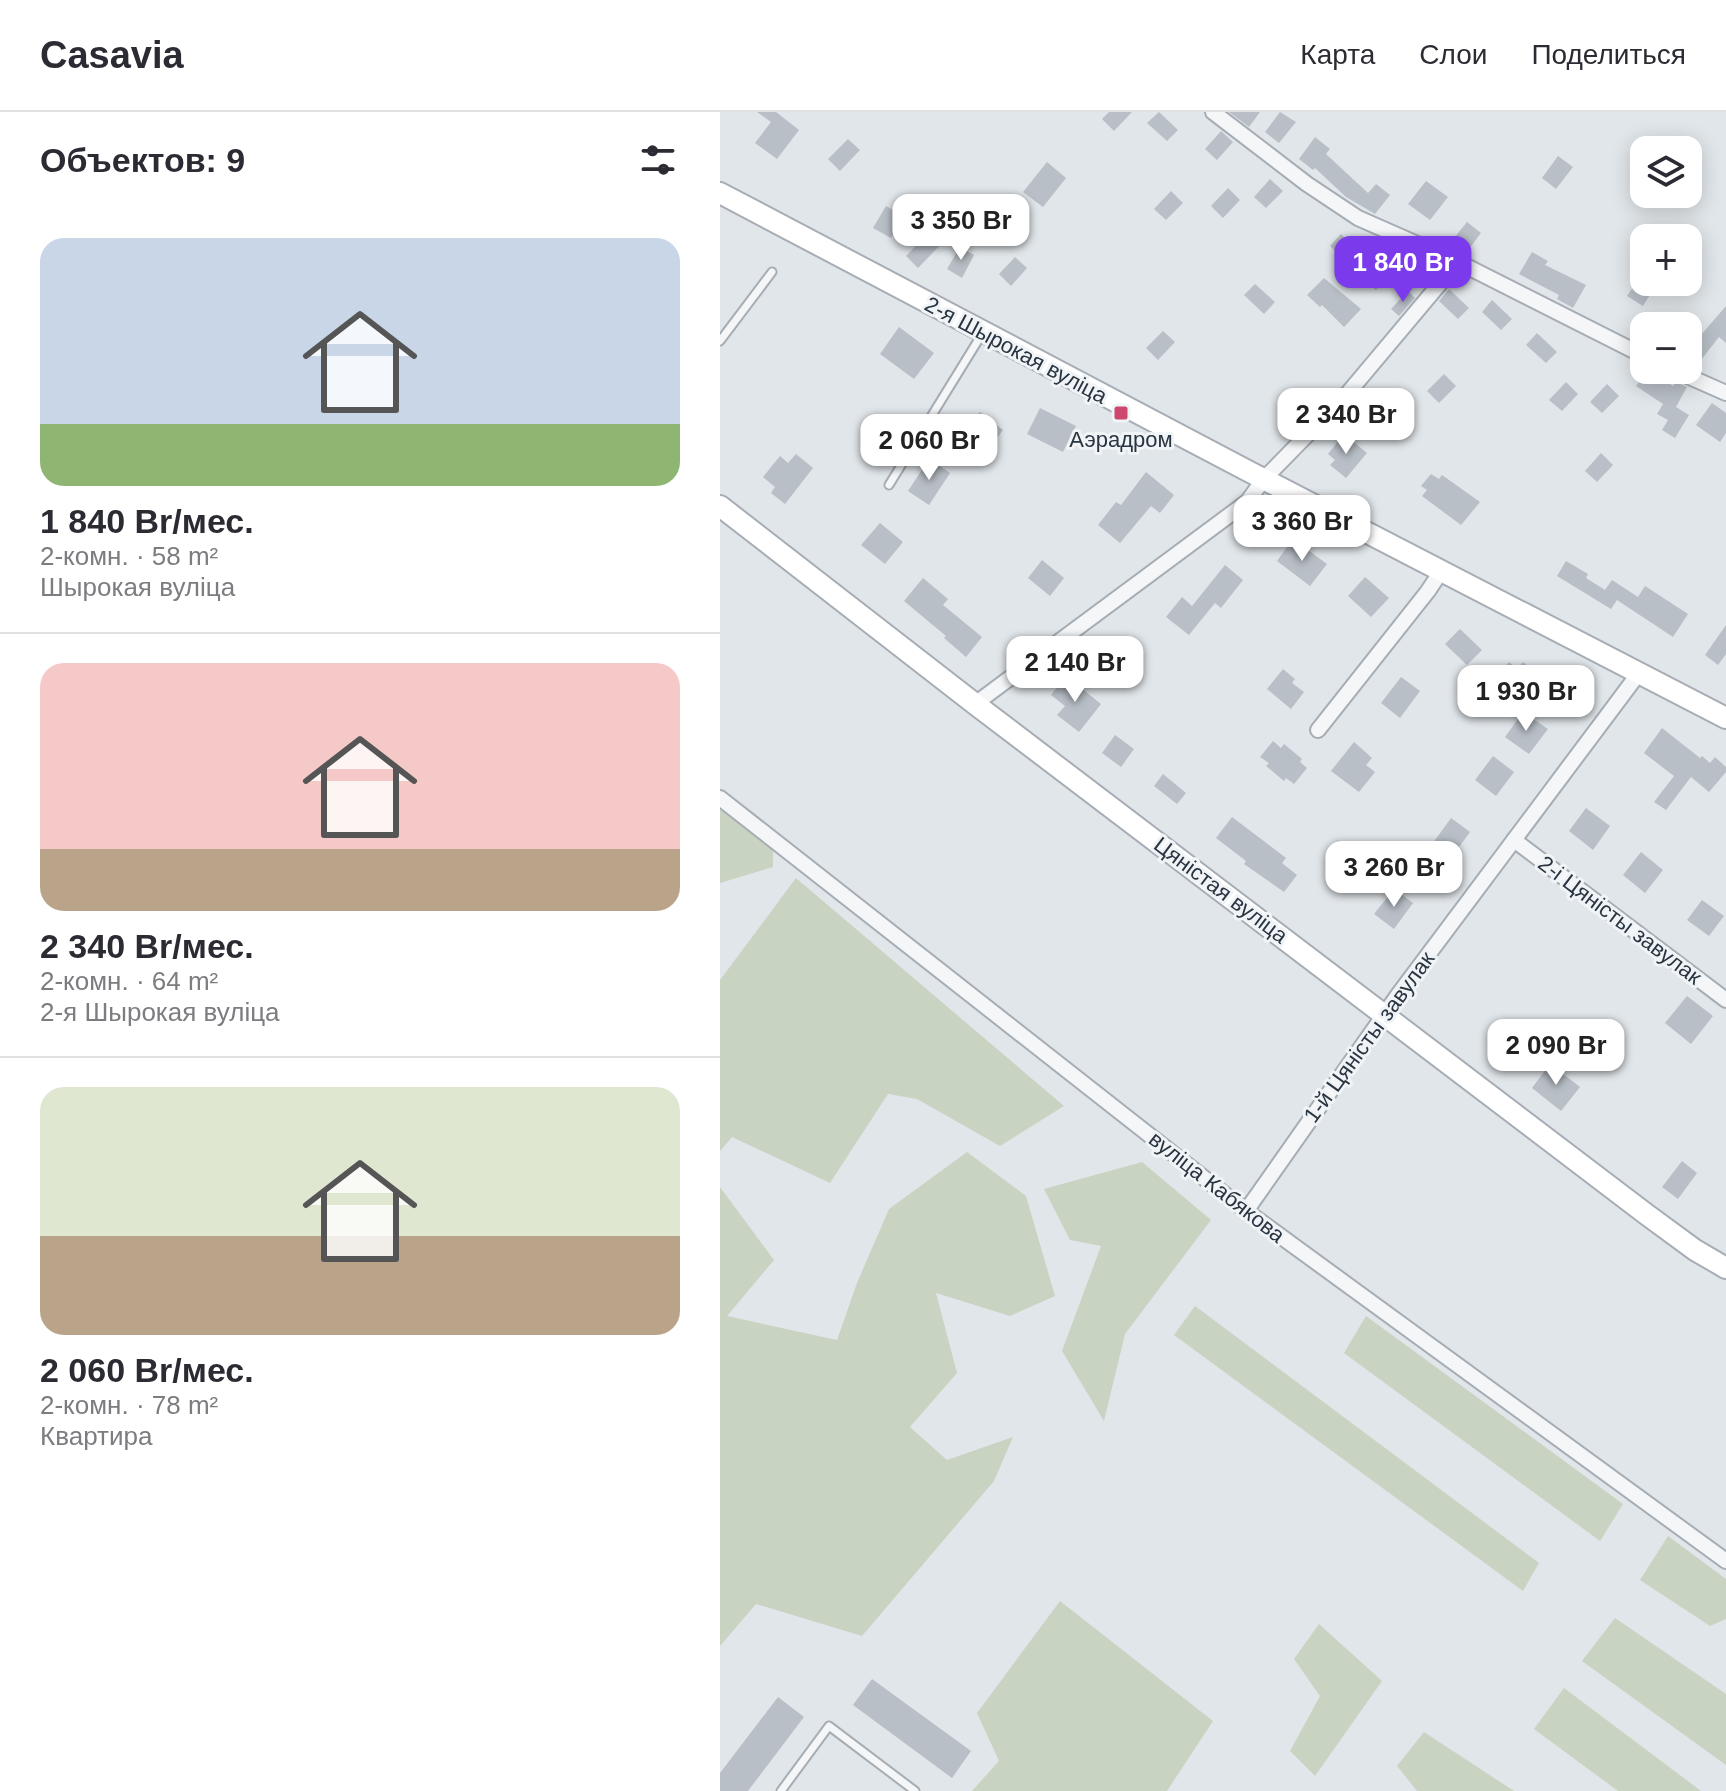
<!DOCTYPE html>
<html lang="ru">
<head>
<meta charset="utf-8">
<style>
  :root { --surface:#fff; --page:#f7f7f7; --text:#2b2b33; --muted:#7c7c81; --line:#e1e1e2; --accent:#7c3aed }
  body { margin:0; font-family:Helvetica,sans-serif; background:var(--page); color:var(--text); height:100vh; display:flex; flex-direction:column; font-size:30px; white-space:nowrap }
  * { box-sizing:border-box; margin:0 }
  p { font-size:26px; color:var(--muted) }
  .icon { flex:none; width:44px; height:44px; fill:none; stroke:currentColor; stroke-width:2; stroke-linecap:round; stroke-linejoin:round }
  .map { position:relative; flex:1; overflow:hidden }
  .side { display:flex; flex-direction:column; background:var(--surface); width:720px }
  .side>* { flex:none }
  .tools { position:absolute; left:910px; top:24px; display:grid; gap:16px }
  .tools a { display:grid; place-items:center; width:72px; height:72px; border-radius:16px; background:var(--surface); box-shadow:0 4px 20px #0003; font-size:40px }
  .price { position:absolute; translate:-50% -68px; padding:0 18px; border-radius:16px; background:#fff; color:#222; font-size:26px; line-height:52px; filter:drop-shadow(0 2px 4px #0008) }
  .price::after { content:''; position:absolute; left:50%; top:48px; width:24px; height:18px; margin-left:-12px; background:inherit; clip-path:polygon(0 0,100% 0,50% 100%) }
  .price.current { background:var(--accent); color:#fff }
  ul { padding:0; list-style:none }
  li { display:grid; align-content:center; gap:16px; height:424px; padding:0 40px }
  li+li { border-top:2px solid var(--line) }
  li span { display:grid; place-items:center; height:248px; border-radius:24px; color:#555 }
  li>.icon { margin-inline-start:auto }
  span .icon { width:144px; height:144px; fill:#fffc; stroke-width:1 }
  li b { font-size:34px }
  h2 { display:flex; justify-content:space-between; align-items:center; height:96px; padding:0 40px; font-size:34px }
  header { display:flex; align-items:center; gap:48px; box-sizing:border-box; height:112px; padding:0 40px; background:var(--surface); border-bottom:2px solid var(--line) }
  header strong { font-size:38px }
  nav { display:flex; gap:44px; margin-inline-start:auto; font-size:28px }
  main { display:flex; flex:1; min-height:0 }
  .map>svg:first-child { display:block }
  .green { fill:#c9d3c2 }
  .building { fill:#b8bfc6 }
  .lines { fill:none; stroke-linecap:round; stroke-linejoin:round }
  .lane-casing { stroke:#a6adb4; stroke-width:11 }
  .street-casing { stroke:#a6adb4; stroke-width:18 }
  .secondary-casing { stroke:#a6adb4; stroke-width:24 }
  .lane { stroke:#f4f6f8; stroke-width:7 }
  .street { stroke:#f4f6f8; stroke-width:14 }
  .secondary { stroke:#fff; stroke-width:20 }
  .poi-dot { fill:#cd476f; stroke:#f1f4f7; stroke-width:3 }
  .labels { text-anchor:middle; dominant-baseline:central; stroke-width:6; stroke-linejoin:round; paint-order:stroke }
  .street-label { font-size:22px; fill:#293541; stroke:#f1f4f7 }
  .poi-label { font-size:22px; fill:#293541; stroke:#f1f4f7 }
</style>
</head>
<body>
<header>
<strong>Casavia</strong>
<nav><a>Карта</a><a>Слои</a><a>Поделиться</a></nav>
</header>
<main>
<section class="side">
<h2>Объектов: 9<svg class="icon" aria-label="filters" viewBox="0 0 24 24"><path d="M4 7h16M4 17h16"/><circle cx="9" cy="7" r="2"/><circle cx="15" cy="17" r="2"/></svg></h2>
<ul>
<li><span style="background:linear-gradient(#c9d6e8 75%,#8fb573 0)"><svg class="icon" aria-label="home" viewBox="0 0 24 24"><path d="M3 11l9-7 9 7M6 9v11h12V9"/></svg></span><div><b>1 840 Br/мес.</b><p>2-комн. · 58 m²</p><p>Шырокая вуліца</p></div></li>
<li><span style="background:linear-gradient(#f6c9c9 75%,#b9a48a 0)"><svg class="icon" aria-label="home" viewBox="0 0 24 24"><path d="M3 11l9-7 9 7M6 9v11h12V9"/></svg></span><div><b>2 340 Br/мес.</b><p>2-комн. · 64 m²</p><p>2-я Шырокая вуліца</p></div></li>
<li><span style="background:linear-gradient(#dfe7d0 60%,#b9a48a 0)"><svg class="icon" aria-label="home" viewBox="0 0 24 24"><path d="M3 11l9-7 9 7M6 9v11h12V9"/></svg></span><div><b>2 060 Br/мес.</b><p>2-комн. · 78 m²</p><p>Квартира</p></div></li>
</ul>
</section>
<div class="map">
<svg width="1006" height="1679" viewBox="0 0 1006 1679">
  <rect width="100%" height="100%" fill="#e1e6ea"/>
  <g class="green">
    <polygon points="0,697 53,738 53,755 0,771"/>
    <polygon points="76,766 344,994 280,1034 197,987 168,982 110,1071 12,1025 0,1039 0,868"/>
    <polygon points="247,1040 306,1084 335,1184 290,1204 216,1181 237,1261 190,1315 227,1348 293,1325 274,1369 142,1524 36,1492 0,1534 0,1075 54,1148 7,1204 117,1228 137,1171 169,1097"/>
    <polygon points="422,1050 491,1108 405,1222 384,1309 342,1239 381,1134 350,1128 324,1077"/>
    <polygon points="475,1194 819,1451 803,1479 454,1223"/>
    <polygon points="646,1204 903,1392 880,1429 624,1241"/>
    <polygon points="948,1424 1006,1467 1006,1507 990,1514 920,1468"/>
    <polygon points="340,1489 493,1609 447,1679 252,1679 279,1649 257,1601"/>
    <polygon points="895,1506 1006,1582 1006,1653 862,1549"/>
    <polygon points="599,1512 662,1569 595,1664 570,1639 600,1584 574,1547"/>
    <polygon points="844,1576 981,1679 898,1679 814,1617"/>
    <polygon points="704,1620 794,1679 697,1679 677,1654"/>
  </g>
  <g class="building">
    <polygon points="37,0 56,0 79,18 57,47 35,31 51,10"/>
    <polygon points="389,0 412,0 394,19 382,7"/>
    <polygon points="439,0 458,18 447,29 427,11"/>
    <polygon points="509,0 540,0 529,15"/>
    <polygon points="560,0 576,10 559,31 545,20"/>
    <polygon points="501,19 513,30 497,48 485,37"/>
    <polygon points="595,25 610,37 606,42 648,81 656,72 670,83 655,102 626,85 595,56 593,58 579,47"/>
    <polygon points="128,27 140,38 120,59 108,47"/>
    <polygon points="838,44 853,55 836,77 822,66"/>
    <polygon points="327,50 346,66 323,95 303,80"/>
    <polygon points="550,67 563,79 546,96 534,85"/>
    <polygon points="706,69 728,85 710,108 688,92"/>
    <polygon points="508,76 520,88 503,106 491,94"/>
    <polygon points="451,79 463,91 446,108 434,97"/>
    <polygon points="166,94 184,104 171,126 153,116"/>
    <polygon points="747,110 761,121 745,142 730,131"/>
    <polygon points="214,115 226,127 198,156 186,144"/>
    <polygon points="621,122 655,155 661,148 673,160 656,178 610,134"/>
    <polygon points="240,135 254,143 242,166 227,157"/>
    <polygon points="812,140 828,149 825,153 866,173 853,196 837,187 839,183 799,162"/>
    <polygon points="295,145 307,156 291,174 279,162"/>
    <polygon points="690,149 702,160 686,178 674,166"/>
    <polygon points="921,163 924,165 924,170 936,173 923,194 907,184"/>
    <polygon points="604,166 641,197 624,215 602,193 600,195 587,183"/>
    <polygon points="535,172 555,190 544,202 524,183"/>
    <polygon points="729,177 749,196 738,207 719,189"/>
    <polygon points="688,179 695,186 679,204 671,197"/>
    <polygon points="772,188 792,207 781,218 762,200"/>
    <polygon points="1006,194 1006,231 999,225 977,253 968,246 968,238"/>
    <polygon points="179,215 214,241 194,267 160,242"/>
    <polygon points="443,219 455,230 438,248 426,236"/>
    <polygon points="817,221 837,240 826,251 806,233"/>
    <polygon points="928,258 953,274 956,270 967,275 956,295 969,303 955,326 942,318 948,308 937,302 943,292 916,274"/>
    <polygon points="724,262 736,274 719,291 707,279"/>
    <polygon points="846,270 858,282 842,299 829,288"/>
    <polygon points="887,272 899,284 882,301 870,290"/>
    <polygon points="992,291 1006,301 1006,321 1000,330 976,313"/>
    <polygon points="320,296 356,314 343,340 307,322"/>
    <polygon points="260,300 283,318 261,347 238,328"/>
    <polygon points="624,322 647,341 626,366 610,353 615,348 608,342"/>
    <polygon points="881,341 893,353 877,370 865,359"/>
    <polygon points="76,342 93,356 65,392 51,381 55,375 43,365 60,344 68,351"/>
    <polygon points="209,347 230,361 209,393 188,379"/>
    <polygon points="426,360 454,383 440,401 431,394 400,431 378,413 396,390 401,393"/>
    <polygon points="711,362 719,367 722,363 760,390 741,413 702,384 707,378 701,374"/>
    <polygon points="160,411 183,430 165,452 141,433"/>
    <polygon points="573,427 607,452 590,474 557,449"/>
    <polygon points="322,448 344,466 330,484 308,466"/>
    <polygon points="846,449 868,462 866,466 885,478 892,468 918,485 925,474 968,502 953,525 897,488 891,497 837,464"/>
    <polygon points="505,453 523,468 501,496 495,491 469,523 446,505 462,485 472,494"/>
    <polygon points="645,465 669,486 651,505 628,484"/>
    <polygon points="203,466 228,487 223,493 262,525 246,545 224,526 226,524 184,489"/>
    <polygon points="1006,513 1006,542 998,553 985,543"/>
    <polygon points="740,517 762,538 747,553 725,532"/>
    <polygon points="789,550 797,557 803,550 818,563 801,583 777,564"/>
    <polygon points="563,557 575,567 572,571 584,580 571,597 547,577"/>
    <polygon points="346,564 381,592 359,620 337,603 345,594 331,583"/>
    <polygon points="681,565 700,579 680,606 661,591"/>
    <polygon points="803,600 828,617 809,642 785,625"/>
    <polygon points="942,616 980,646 982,644 990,651 995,645 1006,655 1006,660 989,680 971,665 946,698 934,690 954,664 924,641"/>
    <polygon points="395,623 414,637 401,655 382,641"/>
    <polygon points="553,629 561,636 564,632 582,647 580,650 587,656 574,672 566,666 564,669 546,654 549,651 540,645"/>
    <polygon points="634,630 652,646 646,653 655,660 639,680 611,659"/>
    <polygon points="773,644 794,660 776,684 755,668"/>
    <polygon points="443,662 466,681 457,692 434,674"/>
    <polygon points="866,696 890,714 873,738 849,719"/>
    <polygon points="512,705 566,746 562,751 577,763 564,780 524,752 526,749 496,726"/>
    <polygon points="731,706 750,720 711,774 692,760"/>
    <polygon points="618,728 633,739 623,753 608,742"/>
    <polygon points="921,740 943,758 925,781 903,763"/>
    <polygon points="674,777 693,791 674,817 654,802"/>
    <polygon points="982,788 1004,804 989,824 967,808"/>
    <polygon points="967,884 993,904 971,932 945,911"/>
    <polygon points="830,952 860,975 841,999 812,976"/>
    <polygon points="962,1049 977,1061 958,1087 942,1075"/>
    <polygon points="152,1567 251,1639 232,1666 133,1593"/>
    <polygon points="58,1585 84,1605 28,1679 0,1679 0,1661"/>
  </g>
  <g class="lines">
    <g class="lane-casing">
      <g id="lane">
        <polyline points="0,229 52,160"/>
        <polyline points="169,373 262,222"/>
        <polyline points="61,1679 109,1614 195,1679"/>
      </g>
    </g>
    <g class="street-casing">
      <g id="street">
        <polyline points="493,0 587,72 638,106 738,150 924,244"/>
        <polyline points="954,258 1006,281"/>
        <polyline points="255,592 527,390 544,367 628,281 738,150"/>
        <polyline points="598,618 708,479 722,458"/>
        <polyline points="0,686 526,1099 1006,1449"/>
        <polyline points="794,728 1006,888"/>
        <polyline points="526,1099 678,883 919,561"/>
      </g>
    </g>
    <g class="secondary-casing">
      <g id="secondary">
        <polyline points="0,81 528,359 1006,606"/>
        <polyline points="0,394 255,592 926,1102 975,1138 1006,1156"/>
      </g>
    </g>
    <use href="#lane" class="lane"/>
    <use href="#street" class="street"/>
    <use href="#secondary" class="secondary"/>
  </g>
  <rect class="poi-dot" x="393" y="293" width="16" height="16" rx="4"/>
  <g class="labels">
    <g class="street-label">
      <text transform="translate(296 238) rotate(28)">2-я Шырокая вуліца</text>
      <text transform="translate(501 778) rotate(37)">Цяністая вуліца</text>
      <text transform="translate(900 808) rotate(37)">2-і Цяністы завулак</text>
      <text transform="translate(649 925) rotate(-54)">1-й Цяністы завулак</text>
      <text transform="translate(497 1075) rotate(38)">вуліца Кабякова</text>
    </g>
    <g class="poi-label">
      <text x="401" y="327">Аэрадром</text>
    </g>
  </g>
</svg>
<div class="tools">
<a><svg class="icon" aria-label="layers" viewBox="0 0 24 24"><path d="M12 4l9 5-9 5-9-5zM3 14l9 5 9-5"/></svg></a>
<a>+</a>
<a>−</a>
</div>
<b class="price" style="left:241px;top:150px">3 350 Br</b>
<b class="price current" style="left:683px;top:192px">1 840 Br</b>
<b class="price" style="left:626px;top:344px">2 340 Br</b>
<b class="price" style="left:209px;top:370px">2 060 Br</b>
<b class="price" style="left:582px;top:451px">3 360 Br</b>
<b class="price" style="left:355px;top:592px">2 140 Br</b>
<b class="price" style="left:806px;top:621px">1 930 Br</b>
<b class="price" style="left:674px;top:797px">3 260 Br</b>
<b class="price" style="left:836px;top:975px">2 090 Br</b>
</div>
</main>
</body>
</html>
